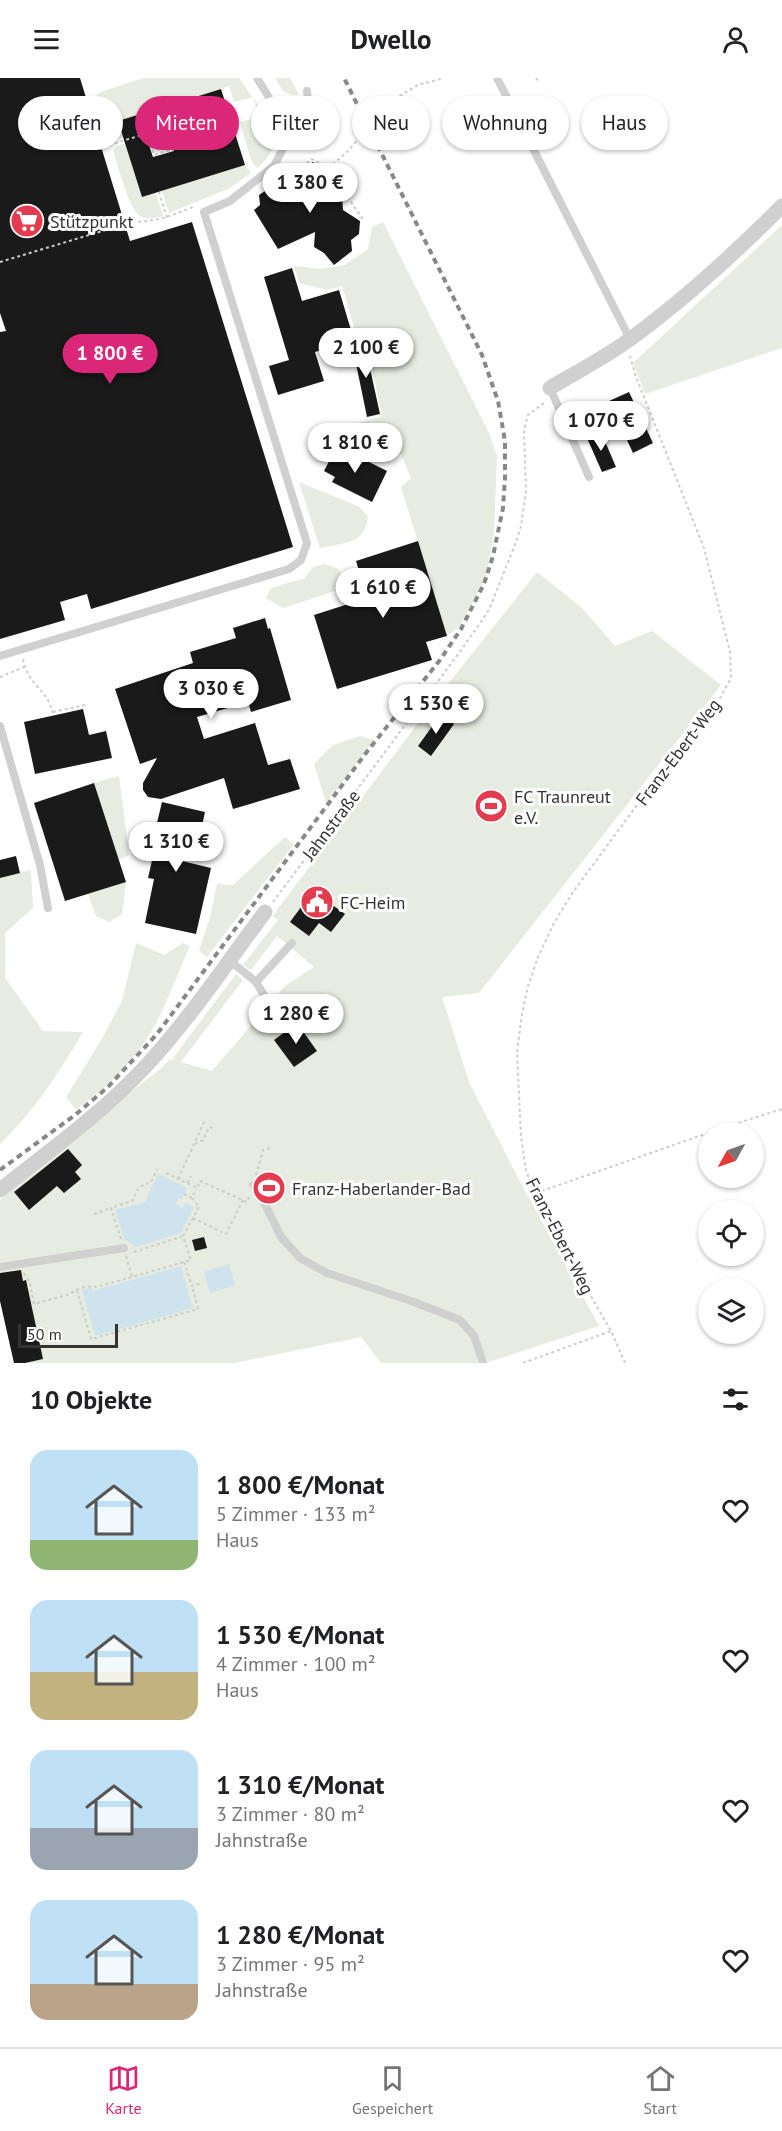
<!DOCTYPE html>
<html lang="de">
<head>
<meta charset="utf-8">
<style>
  :root { --surface:#fff; --page:#f2f2f2; --text:#202124; --muted:#757577; --line:#e0e0e0; --accent:#db2777 }
  body { margin:0; font-family:"PT Sans",sans-serif; background:var(--page); color:var(--text); height:100vh; display:flex; flex-direction:column; font-size:22px; white-space:nowrap }
  * { box-sizing:border-box; margin:0 }
  p { font-size:20px; color:var(--muted) }
  .icon { flex:none; width:33px; height:33px; fill:none; stroke:currentColor; stroke-width:2; stroke-linecap:round; stroke-linejoin:round }
  .map { position:relative; height:1285px; overflow:hidden }
  .sheet { display:flex; flex-direction:column; background:var(--surface); flex:1 }
  .sheet>* { flex:none }
  .hud { position:absolute; left:18px; top:18px; width:747px; height:54px; display:flex; gap:12px }
  .needle { width:39px; rotate:230deg }
  .buttons { position:absolute; left:698px; top:1044px; display:grid; gap:12px }
  .buttons a { display:grid; place-items:center; width:66px; height:66px; border-radius:50%; background:var(--surface); box-shadow:0 2px 4px #0004; font-size:30px }
  .scale { position:absolute; left:18px; bottom:15px; width:100px; box-sizing:border-box; padding-left:6px; border:3px solid #333; border-top:0; font-size:16px; line-height:21px; white-space:nowrap; color:#333; -webkit-text-stroke:4px #fff; paint-order:stroke }
  .price { position:absolute; translate:-50% -51px; padding:0 14px; border-radius:21px; background:#fff; color:#222; font-size:20px; line-height:39px; filter:drop-shadow(0 2px 3px #0008) }
  .price::after { content:''; position:absolute; left:50%; top:36px; width:18px; height:14px; margin-left:-9px; background:inherit; clip-path:polygon(0 0,100% 0,50% 100%) }
  .price.active { background:var(--accent); color:#fff }
  ul { padding:0; list-style:none }
  li { display:flex; align-items:center; gap:18px; height:150px; padding:0 30px }
  li span { display:grid; place-items:center; flex:none; width:168px; height:120px; border-radius:18px; color:#555 }
  li>.icon { margin-inline-start:auto }
  span .icon { width:72px; height:72px; fill:#fffc; stroke-width:1 }
  li b { font-size:26px }
  h2 { display:flex; justify-content:space-between; align-items:center; height:72px; padding:0 30px; font-size:26px }
  .pill { padding:0 21px; border-radius:27px; background:var(--surface); box-shadow:0 2px 4px #0004; font-size:21px; line-height:54px }
  .pill.active { background:var(--accent); color:#fff }
  header { display:flex; justify-content:space-between; align-items:center; height:78px; padding:0 30px; background:var(--surface); font-size:27px; font-weight:600 }
  .tabs { display:flex; justify-content:space-around; align-items:center; height:84px; border-top:2px solid var(--line); background:var(--surface); font-size:16px; color:var(--muted) }
  .tabs a { display:grid; justify-items:center; gap:3px }
  .tabs .active { color:var(--accent) }
  .map>svg:first-child { display:block }
  .green { fill:#e6ecdf }
  .water { fill:#cfe3ee }
  .building { fill:#1a1a1a; fill-rule:evenodd }
  .lines { fill:none; stroke-linecap:round; stroke-linejoin:round }
  .path { stroke:#cdcdcd; stroke-width:2; stroke-dasharray:3 3; stroke-linecap:butt }
  .lane { stroke:#d0d0d0; stroke-width:8 }
  .street { stroke:#d0d0d0; stroke-width:15 }
  .rail { stroke:#888; stroke-width:4; stroke-dasharray:6 4.5; stroke-linecap:butt }
  .labels { text-anchor:middle; dominant-baseline:central; stroke-width:6; stroke-linejoin:round; paint-order:stroke }
  .poi-label { font-size:18px; fill:#333; stroke:#fff; text-anchor:start }
  .street-label { font-size:18px; fill:#333; stroke:#fff }
</style>
</head>
<body>
<header><svg class="icon" aria-label="menu" viewBox="0 0 24 24"><path d="M4 6h16M4 12h16M4 18h16"/></svg>Dwello<svg class="icon" aria-label="person" viewBox="0 0 24 24"><circle cx="12" cy="8" r="4"/><path d="M4 21q1-7 8-7t8 7"/></svg></header>
<div class="map">
<svg width="782" height="1285" viewBox="0 0 782 1285">
  <rect width="100%" height="100%" fill="#fff"/>
  <g class="green">
    <path d="M144 0H239C256 28 296 59 257 90L251 82 240 44 259 39 253 19 234 24 229 8 119 43 123 60 114 61 109 58 96 18 100 14Z"/>
    <path d="M275 0H290L299 17C284 18 282 12 275 0Z"/>
    <path d="M125 65 142 119 156 115 163 138C156 140 148 142 140 138 128 129 118 87 113 72L117 68Z"/>
    <polygon points="245,87 251,95 230,110 169,135 162,113"/>
    <polygon points="383,144 489,355 497,378 494,456 485,502 459,549 447,558 401,409 411,400 401,376 365,366 354,346 382,338 366,262 358,263 342,208 328,212 299,205 294,188 320,191 345,187 368,171 372,149"/>
    <polygon points="782,147 782,270 645,316 633,285"/>
    <path d="M299 404 360 429 368 439C364 468 344 464 320 470Z"/>
    <polygon points="324,486 339,491 343,503 335,513 283,530 266,520 271,510 305,500 313,489"/>
    <polygon points="537,494 581,529 615,568 652,553 721,607 479,915 442,919 469,1004 517,1098 599,1248 485,1285 381,1285 361,1259 234,1285 14,1285 0,1223 0,1122 96,1041 159,992 170,981 174,982 173,980 236,896 243,902 181,984 212,993 285,908 314,889 277,858 251,892 243,887 278,842 273,838 277,832 440,616"/>
    <polygon points="361,658 374,662 326,725 314,686 333,667"/>
    <polygon points="119,698 129,777 119,782 94,705"/>
    <polygon points="285,759 294,766 207,879 199,873 210,839 217,806 233,807"/>
    <path d="M31 792 33 830 5 855V900L43 953 83 954C58 996 35 1032 0 1066V800Z"/>
    <polygon points="126,804 122,836 109,844 96,838 88,816"/>
    <path d="M136 865 164 877 183 865 190 868C174 903 162 942 139 972 122 996 99 1014 76 1032L66 1019 103 959 122 923Z"/>
  </g>
  <g class="water">
    <polygon points="158,1096 187,1110 182,1121 179,1120 176,1126 183,1130 185,1125 194,1129 181,1155 136,1169 124,1161 115,1132 145,1124"/>
    <polygon points="229,1186 235,1207 210,1215 204,1194"/>
    <polygon points="181,1188 193,1230 95,1258 82,1212 92,1209 93,1213"/>
  </g>
  <g class="building">
    <polygon points="0,0 80,0 130,163 192,144 293,469 91,531 87,516 60,524 65,542 0,561 0,254 6,253 0,235"/>
    <path d="M221 11 245 87 142 119 118 43ZM166 46 174 73 153 79 144 53Z"/>
    <polygon points="313,84 323,90 342,117 343,132 360,143 359,156 351,162 352,173 334,187 324,175 314,169 315,154 278,171 254,132 260,127 259,117 268,111 285,124 282,103 289,97 294,102 305,93 305,89"/>
    <polygon points="292,190 302,223 339,212 354,262 315,274 324,303 278,317 269,288 289,282 264,199"/>
    <polygon points="364,263 380,336 367,339 352,266"/>
    <polygon points="629,314 653,365 633,375 609,323"/>
    <polygon points="601,354 616,389 602,394 587,360"/>
    <polygon points="337,368 387,393 372,424 332,404 335,399 324,393"/>
    <polygon points="418,463 447,558 426,564 432,582 337,611 314,537 367,520 356,483"/>
    <polygon points="265,540 268,551 270,550 291,622 251,634 248,624 197,639 204,661 255,645 268,687 290,681 300,711 233,731 224,700 161,721 148,719 143,712 143,705 157,680 140,686 115,611 193,585 190,574 236,560 233,550"/>
    <polygon points="83,631 89,657 106,653 112,680 35,696 24,644"/>
    <polygon points="441,636 454,646 431,678 418,668"/>
    <polygon points="94,705 126,804 65,823 34,725"/>
    <polygon points="162,724 205,734 202,748 193,745 190,755 184,753 178,782 211,790 196,856 145,845 154,801 148,800 153,778 149,778"/>
    <polygon points="16,778 20,795 0,800 0,782"/>
    <polygon points="313,813 345,836 331,854 319,845 309,858 290,844"/>
    <polygon points="297,945 317,973 294,989 274,962"/>
    <polygon points="68,1071 82,1087 75,1094 81,1101 64,1115 57,1108 29,1132 14,1114"/>
    <polygon points="204,1159 207,1170 195,1173 192,1162"/>
    <polygon points="21,1192 23,1203 26,1202 43,1281 25,1285 14,1285 0,1223 0,1195"/>
  </g>
  <g class="lines">
    <g class="path">
      <polyline points="536,0 539,5"/>
      <polyline points="147,55 154,77 173,71"/>
      <polyline points="109,67 165,50 164,47"/>
      <polyline points="328,90 346,75 393,22 418,7 444,0"/>
      <polyline points="283,93 295,101"/>
      <polyline points="292,96 312,81 328,90 364,143"/>
      <polyline points="159,114 167,140"/>
      <path d="M0 184 132 144C156 144 174 137 195 128"/>
      <path d="M23 581C28 609 49 610 53 638"/>
      <polyline points="0,599 24,589"/>
      <polyline points="53,634 85,627"/>
      <polyline points="273,824 462,571 489,532 516,464 521,448 526,413 524,352 528,337 544,325"/>
      <polyline points="710,1054 782,1031"/>
      <polyline points="195,1066 203,1062 209,1049 213,1050"/>
      <polyline points="166,1095 197,1110 200,1103 247,1124 249,1119"/>
      <polyline points="256,1097 263,1072 270,1070"/>
      <polyline points="178,1101 205,1042"/>
      <polyline points="187,1105 191,1098"/>
      <polyline points="536,1115 708,1055"/>
      <polyline points="184,1116 192,1120 196,1111"/>
      <polyline points="94,1136 111,1130"/>
      <polyline points="193,1140 226,1156 243,1122"/>
      <polyline points="121,1161 111,1130 132,1123 139,1109 151,1104 157,1091"/>
      <polyline points="134,1174 183,1158"/>
      <polyline points="126,1178 132,1199"/>
      <polyline points="184,1184 192,1208 202,1205"/>
      <path d="M24 1195 30 1205 34 1226 70 1216C77 1210 88 1207 97 1209L191 1182 183 1158 199 1129 192 1120"/>
      <polyline points="77,1212 91,1261 198,1231 192,1208"/>
      <polyline points="523,1285 611,1253"/>
      <polyline points="625,1285 611,1253 550,1147 526,1093 521,1058 517,974 522,936 528,908 538,879 554,845 573,814 676,674 720,620 731,600 730,574 704,470 636,299 630,278"/>
    </g>
    <g class="lane">
      <polyline points="257,0 281,39 287,63"/>
      <polyline points="497,0 630,261"/>
      <polyline points="550,310 589,399"/>
      <polyline points="0,578 289,491 301,482 307,465 204,134 230,123 274,88 287,63 309,33 307,13"/>
      <polyline points="0,648 40,787 48,830"/>
      <polyline points="229,882 256,904 270,927"/>
      <polyline points="256,904 292,865"/>
      <polyline points="253,1107 261,1118 281,1159 300,1180 327,1195 414,1224 460,1242 474,1258 483,1285"/>
      <polyline points="0,1189 124,1170"/>
    </g>
    <g class="street">
      <path d="M550 310C575 295 602 281 626 264 682 224 733 177 782 128"/>
      <path d="M0 1112C49 1073 101 1036 144 990 189 942 226 886 265 834"/>
    </g>
    <polyline class="rail" points="0,1092 75,1037 108,1009 157,956 366,675 440,582 461,551 484,506 493,478 503,430 505,400 505,363 498,323 482,277 344,0"/>
  </g>
  <defs>
    <g id="supermarket-disc" transform="scale(1.725)"><circle r="9.5" fill="#e43b4e" stroke="#fff"/><path d="M-6-5.5h2.5l.6 2H6L4.5 2H-2.5L-4.4-4H-6ZM-1.5 3.2a1.3 1.3 0 1 0 .1 0ZM3 3.2a1.3 1.3 0 1 0 .1 0Z" fill="#fff"/></g>
    <g id="stadium-disc" transform="scale(1.725)"><circle r="9.5" fill="#e43b4e" stroke="#fff"/><path d="M0-5a6.5 5 0 1 0 0 10a6.5 5 0 1 0 0-10ZM-3.5-1.8h7v3.6h-7Z" fill="#fff"/></g>
    <g id="civic-disc" transform="scale(1.725)"><circle r="9.5" fill="#e43b4e" stroke="#fff"/><path d="M-.6-6.5H3V-4.5H.6V-3L4-1V1h2V6H-6V1h2V-1L-.6-3ZM-1.2 2.5V6h2.4V2.5Z" fill="#fff"/></g>
  </defs>
  <g fill-rule="evenodd">
    <use href="#supermarket-disc" x="27" y="143"/>
    <use href="#stadium-disc" x="491" y="728"/>
    <use href="#civic-disc" x="317" y="824"/>
    <use href="#stadium-disc" x="269" y="1110"/>
  </g>
  <g class="labels">
    <g class="poi-label">
      <text x="50" y="143">Stützpunkt</text>
      <text x="514" y="718">FC Traunreut<tspan x="514" dy="21">e.V.</tspan></text>
      <text x="340" y="824">FC-Heim</text>
      <text x="292" y="1110">Franz-Haberlander-Bad</text>
    </g>
    <g class="street-label">
      <text transform="translate(678 674) rotate(-53)">Franz-Ebert-Weg</text>
      <text transform="translate(331 747) rotate(-53)">Jahnstraße</text>
      <text transform="translate(560 1158) rotate(63)">Franz-Ebert-Weg</text>
    </g>
  </g>
</svg>
<div class="buttons">
<a><svg class="needle" viewBox="-14 -14 28 28"><path d="M0-13l5 13h-10z" fill="#e53935"/><path d="M0 13l5-13h-10z" fill="#757577"/></svg></a>
<a><svg class="icon" aria-label="locate" viewBox="0 0 24 24"><circle cx="12" cy="12" r="6"/><path d="M12 2v4M12 18v4M2 12h4M18 12h4"/></svg></a>
<a><svg class="icon" aria-label="layers" viewBox="0 0 24 24"><path d="M12 4l9 5-9 5-9-5zM3 14l9 5 9-5"/></svg></a>
</div>
<div class="scale">50 m</div>
<b class="price" style="left:310px;top:136px">1 380 €</b>
<b class="price" style="left:366px;top:301px">2 100 €</b>
<b class="price active" style="left:110px;top:307px">1 800 €</b>
<b class="price" style="left:601px;top:374px">1 070 €</b>
<b class="price" style="left:355px;top:396px">1 810 €</b>
<b class="price" style="left:383px;top:541px">1 610 €</b>
<b class="price" style="left:211px;top:642px">3 030 €</b>
<b class="price" style="left:436px;top:657px">1 530 €</b>
<b class="price" style="left:176px;top:795px">1 310 €</b>
<b class="price" style="left:296px;top:967px">1 280 €</b>
<div class="hud">
<a class="pill">Kaufen</a>
<a class="pill active">Mieten</a>
<a class="pill">Filter</a>
<a class="pill">Neu</a>
<a class="pill">Wohnung</a>
<a class="pill">Haus</a>
</div>
</div>
<section class="sheet">
<h2>10 Objekte<svg class="icon" aria-label="filters" viewBox="0 0 24 24"><path d="M4 7h16M4 17h16"/><circle cx="9" cy="7" r="2"/><circle cx="15" cy="17" r="2"/></svg></h2>
<ul>
<li><span style="background:linear-gradient(#bfe0f5 75%,#8fb573 0)"><svg class="icon" aria-label="home" viewBox="0 0 24 24"><path d="M3 11l9-7 9 7M6 9v11h12V9"/></svg></span><div><b>1 800 €/Monat</b><p>5 Zimmer · 133 m²</p><p>Haus</p></div><svg class="icon" aria-label="heart" viewBox="0 0 24 24"><path d="M12 20l-8-8c-3-5 5-10 8-4 3-6 11-1 8 4z"/></svg></li>
<li><span style="background:linear-gradient(#bfe0f5 60%,#c2b280 0)"><svg class="icon" aria-label="home" viewBox="0 0 24 24"><path d="M3 11l9-7 9 7M6 9v11h12V9"/></svg></span><div><b>1 530 €/Monat</b><p>4 Zimmer · 100 m²</p><p>Haus</p></div><svg class="icon" aria-label="heart" viewBox="0 0 24 24"><path d="M12 20l-8-8c-3-5 5-10 8-4 3-6 11-1 8 4z"/></svg></li>
<li><span style="background:linear-gradient(#bfe0f5 65%,#9aa5b1 0)"><svg class="icon" aria-label="home" viewBox="0 0 24 24"><path d="M3 11l9-7 9 7M6 9v11h12V9"/></svg></span><div><b>1 310 €/Monat</b><p>3 Zimmer · 80 m²</p><p>Jahnstraße</p></div><svg class="icon" aria-label="heart" viewBox="0 0 24 24"><path d="M12 20l-8-8c-3-5 5-10 8-4 3-6 11-1 8 4z"/></svg></li>
<li><span style="background:linear-gradient(#bfe0f5 70%,#b9a48a 0)"><svg class="icon" aria-label="home" viewBox="0 0 24 24"><path d="M3 11l9-7 9 7M6 9v11h12V9"/></svg></span><div><b>1 280 €/Monat</b><p>3 Zimmer · 95 m²</p><p>Jahnstraße</p></div><svg class="icon" aria-label="heart" viewBox="0 0 24 24"><path d="M12 20l-8-8c-3-5 5-10 8-4 3-6 11-1 8 4z"/></svg></li>
</ul>
</section>
<nav class="tabs">
<a class="active"><svg class="icon" aria-label="map" viewBox="0 0 24 24"><path d="M3 6l6-2 6 2 6-2v14l-6 2-6-2-6 2zM9 4v14M15 6v14"/></svg>Karte</a>
<a><svg class="icon" aria-label="saved" viewBox="0 0 24 24"><path d="M7 4h10v16l-5-4-5 4z"/></svg>Gespeichert</a>
<a><svg class="icon" aria-label="home" viewBox="0 0 24 24"><path d="M3 11l9-7 9 7M6 9v11h12V9"/></svg>Start</a>
</nav>
</body>
</html>
